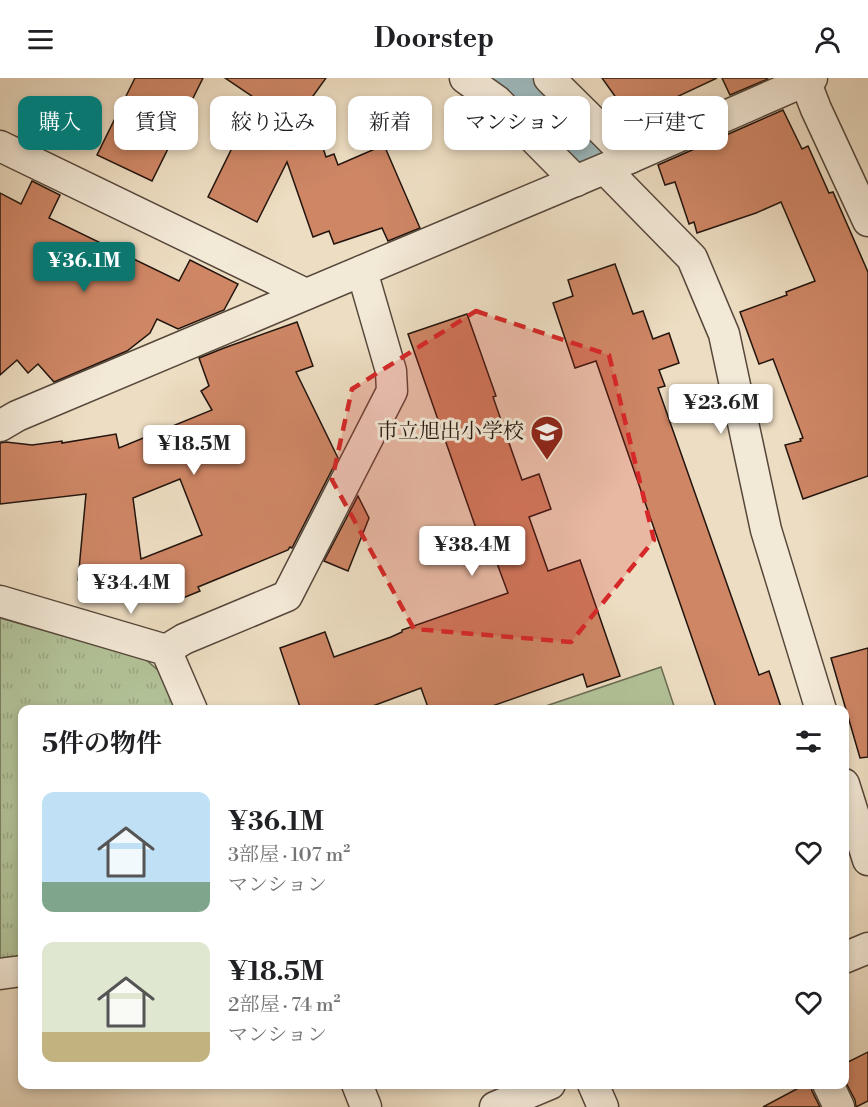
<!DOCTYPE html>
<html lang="ja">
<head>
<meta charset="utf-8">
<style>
  :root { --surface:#fff; --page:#f6f6f6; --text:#202124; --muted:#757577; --accent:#0f766e }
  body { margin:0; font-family:"Libre Bodoni","Noto Serif JP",serif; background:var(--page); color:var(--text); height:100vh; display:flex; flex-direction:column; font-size:22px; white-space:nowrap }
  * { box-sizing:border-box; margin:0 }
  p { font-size:20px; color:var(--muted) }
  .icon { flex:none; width:33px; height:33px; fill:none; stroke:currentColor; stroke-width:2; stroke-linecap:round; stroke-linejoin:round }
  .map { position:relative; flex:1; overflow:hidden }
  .drawer { position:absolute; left:18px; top:627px; width:831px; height:384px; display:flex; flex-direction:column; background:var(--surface); border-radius:12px; box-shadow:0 3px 9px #0003 }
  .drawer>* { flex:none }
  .banner { position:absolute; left:18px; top:18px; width:832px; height:54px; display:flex; gap:12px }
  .price { position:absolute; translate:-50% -51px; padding:0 14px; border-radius:6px; background:#fff; color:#222; font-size:20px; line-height:39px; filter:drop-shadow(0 2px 3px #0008) }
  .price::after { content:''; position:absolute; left:50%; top:36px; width:18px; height:14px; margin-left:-9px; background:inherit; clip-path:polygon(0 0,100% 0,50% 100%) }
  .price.active { background:var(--accent); color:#fff }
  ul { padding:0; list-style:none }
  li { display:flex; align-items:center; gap:18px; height:150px; padding:0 24px }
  li span { display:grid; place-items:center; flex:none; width:168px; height:120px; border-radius:12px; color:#555 }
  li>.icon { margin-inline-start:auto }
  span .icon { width:72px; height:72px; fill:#fffc; stroke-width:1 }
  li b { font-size:26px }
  h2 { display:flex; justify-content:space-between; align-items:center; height:72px; padding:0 24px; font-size:26px }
  .tag { padding:0 21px; border-radius:12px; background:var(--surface); box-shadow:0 3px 9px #0003; font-size:21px; line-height:54px }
  .tag.active { background:var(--accent); color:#fff }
  header { display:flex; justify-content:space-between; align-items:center; height:78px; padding:0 24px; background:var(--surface); font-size:27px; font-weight:800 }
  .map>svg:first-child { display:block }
  .park { fill:url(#park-tufts); stroke:#6a6c53; stroke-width:1.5 }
  .pitch { fill:#b2c298; stroke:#6a6c53; stroke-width:1.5 }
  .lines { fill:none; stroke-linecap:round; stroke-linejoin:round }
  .river { stroke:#9db9bd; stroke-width:63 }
  .building { fill:#ce8665; stroke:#23150e; stroke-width:1.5; fill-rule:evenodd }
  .minor-casing { stroke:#56473b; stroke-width:33 }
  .minor { stroke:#f3e9d7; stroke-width:30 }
  .marked { fill:#d62828; fill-opacity:0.2; stroke:#d62828; stroke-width:4.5; stroke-dasharray:12 8; stroke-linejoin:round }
  .labels { text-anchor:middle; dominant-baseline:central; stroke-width:6; stroke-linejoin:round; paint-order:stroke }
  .poi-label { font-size:21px; fill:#23150e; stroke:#f3e9d7; text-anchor:end }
</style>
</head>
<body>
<header><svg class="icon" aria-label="menu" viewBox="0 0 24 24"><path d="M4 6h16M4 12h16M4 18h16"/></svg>Doorstep<svg class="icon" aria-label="person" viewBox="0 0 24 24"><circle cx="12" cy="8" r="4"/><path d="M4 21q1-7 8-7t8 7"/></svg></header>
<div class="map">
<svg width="868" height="1029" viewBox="0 0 868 1029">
  <defs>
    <pattern id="park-tufts" width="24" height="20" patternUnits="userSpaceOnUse" patternTransform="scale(1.5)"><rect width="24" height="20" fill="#b2c298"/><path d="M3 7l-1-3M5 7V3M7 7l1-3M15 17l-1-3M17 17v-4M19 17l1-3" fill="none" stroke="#99a682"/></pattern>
  </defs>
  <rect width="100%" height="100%" fill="#edddc2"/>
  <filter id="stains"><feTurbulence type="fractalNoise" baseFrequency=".00333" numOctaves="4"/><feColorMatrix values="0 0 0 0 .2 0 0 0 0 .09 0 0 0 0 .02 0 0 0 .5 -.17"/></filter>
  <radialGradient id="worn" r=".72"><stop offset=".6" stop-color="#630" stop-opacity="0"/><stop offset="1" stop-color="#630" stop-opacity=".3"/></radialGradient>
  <polygon class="park" points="0,540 145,581 160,594 176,631 22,632 22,886 0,889"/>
  <polygon class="pitch" points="661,589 675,631 537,631"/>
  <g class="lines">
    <polyline class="river" points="510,0 582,69"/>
  </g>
  <g class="building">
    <polygon points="135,0 203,0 152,103 97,77"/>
    <polygon points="225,0 326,0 308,25 326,79 334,76 338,87 384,67 420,150 388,163 382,150 334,166 329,153 313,159 287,84 257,144 208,119 256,21"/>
    <polygon points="602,0 717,0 670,22 678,40 638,58 627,35"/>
    <polygon points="722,0 767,0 768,1 730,17"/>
    <polygon points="783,32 802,71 808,68 829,115 833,114 868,194 868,398 803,421 785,367 801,363 800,361 803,360 773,281 759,286 740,234 787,217 786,214 815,203 781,124 756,135 697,155 694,144 689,146 675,104 665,107 658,87"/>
    <polygon points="32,103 60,117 49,140 179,203 190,182 238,206 224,232 178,251 157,241 150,255 127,273 54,304 38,286 28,295 17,282 0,297 0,115 21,126"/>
    <polygon points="615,186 633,236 643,233 653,261 669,255 679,285 659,292 665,308 658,310 759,597 769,593 782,632 717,632 596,283 575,290 553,225 573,218 568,202"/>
    <polygon points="467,236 496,318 493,319 522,402 539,396 551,431 529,439 548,493 580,482 620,598 587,609 583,596 481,632 429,632 421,610 362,632 301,632 280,570 325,554 334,579 391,559 402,554 402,552 508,515 485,453 478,456 408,256"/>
    <path d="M297 244 313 288 296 294 338 380 292 470 290 469 288 472 198 509 200 513 173 524 168 511 78 502 86 416 0 426V365L6 364 32 367 62 363V365L116 356 119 370 212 332 201 313 209 308 199 280 224 270ZM180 401 202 457 141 481 133 420Z"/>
    <polygon points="358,418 369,440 348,493 324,483"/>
    <polygon points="868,570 868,679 860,680 831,580"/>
    <polygon points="868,974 868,1023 856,1029 855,1022 844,1001 844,986"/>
    <polygon points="806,1006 811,1006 812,1013 820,1029 763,1029"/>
  </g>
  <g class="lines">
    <g class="minor-casing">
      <g id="minor">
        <polyline points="465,0 497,23 576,103"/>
        <polyline points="549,0 630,80"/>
        <polyline points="804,0 816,31 868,143"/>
        <polyline points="0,68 306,216"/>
        <polyline points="605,91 692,180 724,256 766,452 821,632"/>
        <polyline points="0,348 17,338 630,80 812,0"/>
        <polyline points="0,523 166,572 192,632"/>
        <polyline points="166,572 184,561 287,518 392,313 391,293 362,193"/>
        <polyline points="844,706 868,782"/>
        <polyline points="844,880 868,870"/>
        <polyline points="0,896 22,893"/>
        <polyline points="357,1006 366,1029"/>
        <polyline points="593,1006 603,1029"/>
        <polyline points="828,1006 839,1029"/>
        <polyline points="495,1029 550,1006"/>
      </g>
    </g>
    <use href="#minor" class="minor"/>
  </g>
  <path class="marked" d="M476 233 609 277 654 462 571 564 414 551 332 402 352 311Z"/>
  <defs>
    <g id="school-pin" transform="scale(1.725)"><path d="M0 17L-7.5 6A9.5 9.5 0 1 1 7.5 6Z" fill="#8f2418" stroke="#f3e9d7"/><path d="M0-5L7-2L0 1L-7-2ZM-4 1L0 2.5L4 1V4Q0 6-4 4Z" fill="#fff"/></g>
  </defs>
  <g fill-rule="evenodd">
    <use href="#school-pin" x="547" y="354"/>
  </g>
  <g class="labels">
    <g class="poi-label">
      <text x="524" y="354">市立旭出小学校</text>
    </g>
  </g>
  <rect width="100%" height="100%" filter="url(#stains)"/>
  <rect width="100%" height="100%" fill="url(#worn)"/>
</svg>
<b class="price active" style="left:84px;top:215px">¥36.1M</b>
<b class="price" style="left:721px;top:357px">¥23.6M</b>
<b class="price" style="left:194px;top:398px">¥18.5M</b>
<b class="price" style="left:472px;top:499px">¥38.4M</b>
<b class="price" style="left:131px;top:537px">¥34.4M</b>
<div class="banner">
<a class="tag active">購入</a>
<a class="tag">賃貸</a>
<a class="tag">絞り込み</a>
<a class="tag">新着</a>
<a class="tag">マンション</a>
<a class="tag">一戸建て</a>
</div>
<section class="drawer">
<h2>5件の物件<svg class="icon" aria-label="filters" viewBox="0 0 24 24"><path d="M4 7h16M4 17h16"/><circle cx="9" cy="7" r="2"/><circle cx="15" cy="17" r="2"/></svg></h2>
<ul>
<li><span style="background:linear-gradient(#bfe0f5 75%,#7fa58c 0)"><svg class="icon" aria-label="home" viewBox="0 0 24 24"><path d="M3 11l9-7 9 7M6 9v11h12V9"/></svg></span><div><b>¥36.1M</b><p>3部屋 · 107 m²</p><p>マンション</p></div><svg class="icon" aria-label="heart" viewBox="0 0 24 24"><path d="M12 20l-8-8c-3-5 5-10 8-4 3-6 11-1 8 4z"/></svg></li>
<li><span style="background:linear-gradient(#dfe7d0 75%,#c2b280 0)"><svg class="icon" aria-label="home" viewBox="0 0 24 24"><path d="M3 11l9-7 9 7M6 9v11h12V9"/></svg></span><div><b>¥18.5M</b><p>2部屋 · 74 m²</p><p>マンション</p></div><svg class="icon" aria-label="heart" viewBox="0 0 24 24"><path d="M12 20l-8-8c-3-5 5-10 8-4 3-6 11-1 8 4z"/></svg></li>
</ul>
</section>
</div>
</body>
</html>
